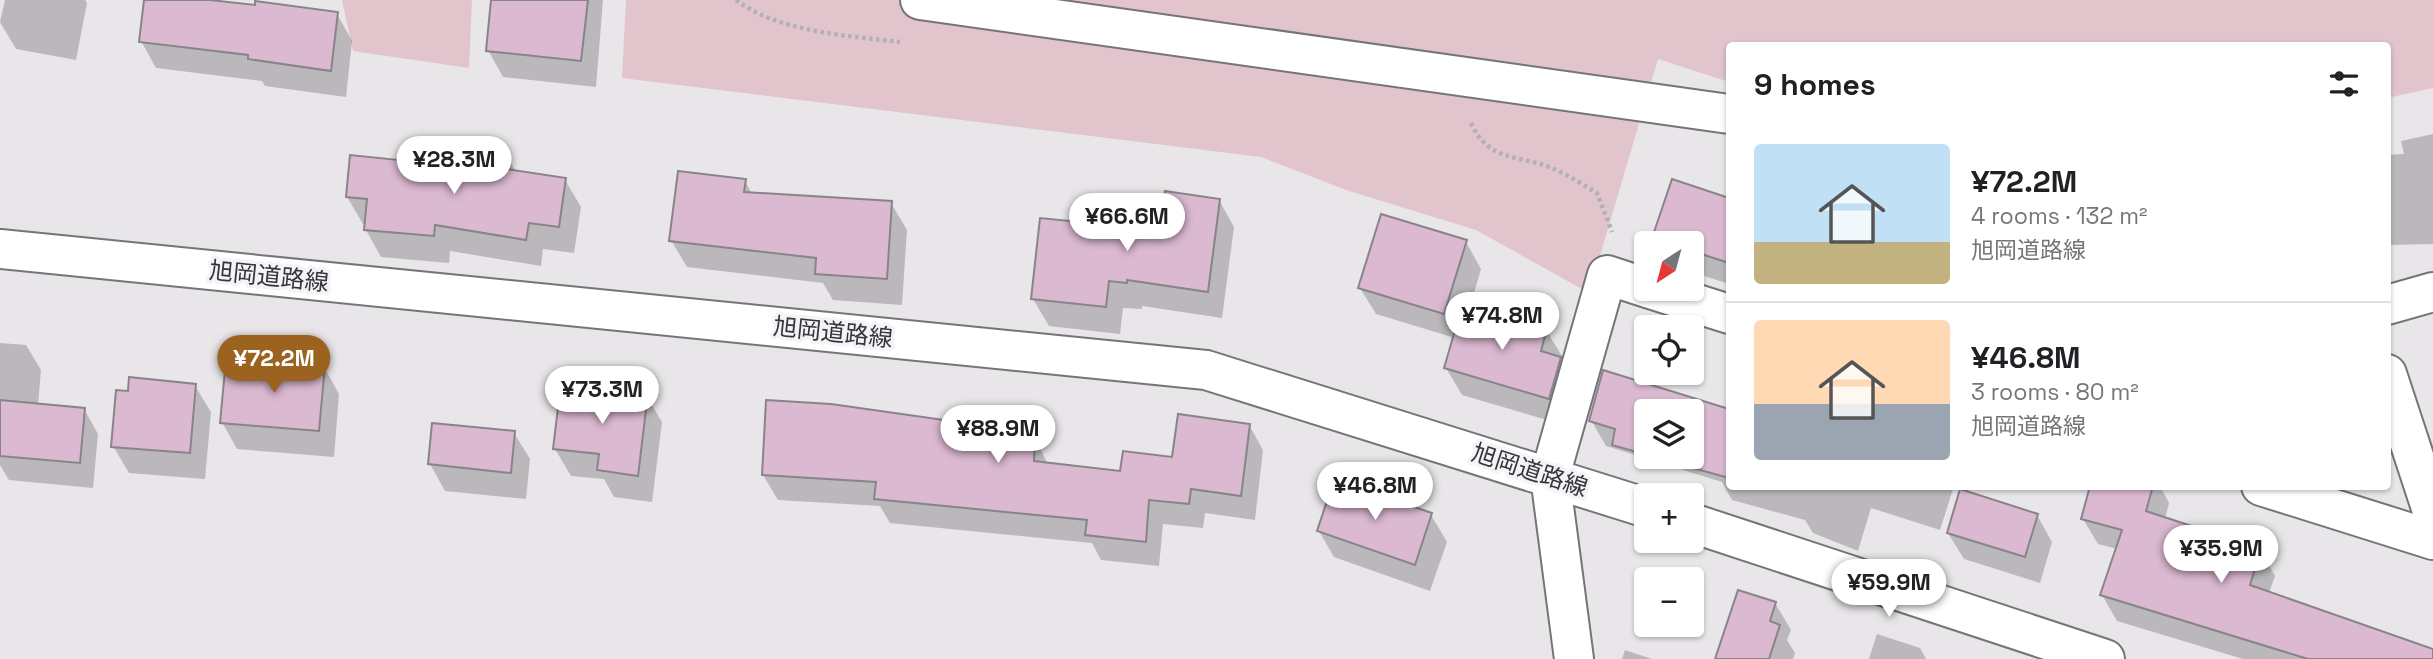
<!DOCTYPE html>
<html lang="en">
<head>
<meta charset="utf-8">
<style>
  :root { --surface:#fff; --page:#f6f6f6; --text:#202124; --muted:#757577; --line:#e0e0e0; --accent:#9b6220 }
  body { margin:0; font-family:"Space Grotesk","Noto Sans JP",sans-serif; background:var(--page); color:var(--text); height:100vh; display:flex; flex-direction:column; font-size:26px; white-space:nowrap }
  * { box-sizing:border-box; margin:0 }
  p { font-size:23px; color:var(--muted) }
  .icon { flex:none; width:38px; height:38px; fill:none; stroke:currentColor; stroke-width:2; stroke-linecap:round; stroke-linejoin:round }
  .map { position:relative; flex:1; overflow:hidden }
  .panel { position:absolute; left:1726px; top:42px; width:665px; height:448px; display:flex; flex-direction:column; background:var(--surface); border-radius:7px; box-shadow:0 2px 5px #0004 }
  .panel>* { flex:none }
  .needle { width:46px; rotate:216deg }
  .fabs { position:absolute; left:1634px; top:231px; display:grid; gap:14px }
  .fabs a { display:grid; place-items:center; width:70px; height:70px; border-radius:7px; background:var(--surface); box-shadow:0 2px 5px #0004; font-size:35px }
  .price { position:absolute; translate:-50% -60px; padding:0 16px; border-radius:24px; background:#fff; color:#222; font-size:23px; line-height:46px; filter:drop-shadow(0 2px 4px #0008) }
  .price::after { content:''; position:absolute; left:50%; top:42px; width:21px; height:16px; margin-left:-10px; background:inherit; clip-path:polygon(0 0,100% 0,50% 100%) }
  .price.selected { background:var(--accent); color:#fff }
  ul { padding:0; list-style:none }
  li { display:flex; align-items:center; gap:21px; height:175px; padding:0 28px }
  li+li { border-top:2px solid var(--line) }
  li span { display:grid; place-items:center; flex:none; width:196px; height:140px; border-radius:7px; color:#555 }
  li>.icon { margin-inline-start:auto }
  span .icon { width:84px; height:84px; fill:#fffc; stroke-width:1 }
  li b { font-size:30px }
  h2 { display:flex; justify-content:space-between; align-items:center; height:84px; padding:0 28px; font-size:30px }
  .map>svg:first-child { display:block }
  .green { fill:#e1c4cc }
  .shadow { fill:#0003; fill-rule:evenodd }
  .building { fill:#dbb9d1; stroke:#888487; stroke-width:2 }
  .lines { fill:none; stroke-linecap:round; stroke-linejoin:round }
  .street-casing { stroke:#767477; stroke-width:42 }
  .path { stroke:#b2b0b3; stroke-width:4.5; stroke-dasharray:3.5 3.5; stroke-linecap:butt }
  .street { stroke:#fff; stroke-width:38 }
  .labels { text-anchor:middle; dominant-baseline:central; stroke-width:7; stroke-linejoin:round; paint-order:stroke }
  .street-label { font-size:24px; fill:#363537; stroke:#f6f3f8 }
</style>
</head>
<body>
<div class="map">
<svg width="2433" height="659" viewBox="0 0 2433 659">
  <rect width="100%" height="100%" fill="#e9e6ea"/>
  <g class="green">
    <polygon points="342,0 472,0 469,68 353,51"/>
    <polygon points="626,0 2433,0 2433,88 2387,98 2387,46 1729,46 1729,82 1658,59 1589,293 1476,230 1346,190 1261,157 622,78"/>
  </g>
  <g class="shadow">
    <polygon points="5,0 85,0 87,3 76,60 16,49 0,22"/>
    <polygon points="146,0 195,0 337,14 352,41 346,97 265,86 262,81 156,68 141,41"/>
    <polygon points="493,0 603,0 596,87 503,77 488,50"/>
    <polygon points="2433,134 2433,244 2387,245 2387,155 2404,154 2401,141"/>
    <polygon points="507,157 516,172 565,180 581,207 574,253 543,249 541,266 450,251 449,263 381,257 366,230 366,224 363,224 347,197"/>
    <polygon points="745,181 752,194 891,203 907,230 902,305 833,300 823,283 687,267 671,240"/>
    <polygon points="1219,200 1234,227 1222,318 1142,306 1142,309 1123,308 1120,334 1049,326 1033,299"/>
    <polygon points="1729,200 1729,284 1692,272 1692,243 1658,243 1654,237"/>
    <polygon points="1466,242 1481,269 1470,307 1546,330 1562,356 1575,386 1564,425 1462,395 1446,368 1455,338 1376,314 1360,288"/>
    <polygon points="0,343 26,345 41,370 38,405 84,409 98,434 93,488 9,480 0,465"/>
    <polygon points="324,367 339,394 334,457 237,449 222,422 249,373"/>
    <path d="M1604 372 1729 411V486H1954L1940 530 1871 508 1858 551 1813 533 1805 520 1732 500 1722 482 1606 446 1591 420ZM1647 411H1692V457H1647Z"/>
    <polygon points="195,386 211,412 205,479 129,473 113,446"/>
    <polygon points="646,395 662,422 652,502 614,497 604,479 571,476 555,449"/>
    <polygon points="1249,425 1263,450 1255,520 1205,513 1203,528 1163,524 1159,566 1101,560 1092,543 890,523 880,506 778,500 763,475 1034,435 1048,465 1122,472 1174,459"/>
    <polygon points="514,433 530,459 526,499 445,491 430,464"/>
    <polygon points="2092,486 2160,486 2169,503 2165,519 2260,550 2275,576 2269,593 2431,659 2243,659 2117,621 2102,595 2117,549 2098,544 2083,519"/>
    <polygon points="1431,515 1447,542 1430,591 1334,557 1319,531"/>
    <polygon points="2037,515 2052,542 2040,583 1964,559 1948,533"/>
    <polygon points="1775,603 1791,630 1787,640 1795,653 1793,659 1717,659"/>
    <polygon points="1877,634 1920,648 1926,659 1869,659"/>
    <polygon points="1625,650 1652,659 1622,659"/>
  </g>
  <g class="building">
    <polygon points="144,0 210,0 255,5 255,1 338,12 331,71 248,59 248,55 139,42"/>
    <polygon points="491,0 588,0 581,61 486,51"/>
    <polygon points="470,150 508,156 506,169 566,178 559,227 529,223 526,240 435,225 434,236 364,230 367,199 346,197 350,155 467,167"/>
    <polygon points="678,171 746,179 744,192 892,201 887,279 815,274 816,258 669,241"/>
    <polygon points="1672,179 1729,198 1729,263 1692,251 1692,243 1669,243 1652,238"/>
    <polygon points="1165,191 1220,199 1208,292 1127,280 1127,283 1109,281 1106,307 1031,299 1040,218 1160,230"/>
    <polygon points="1381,214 1467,240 1444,314 1358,288"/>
    <polygon points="1463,303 1547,328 1541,351 1561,357 1549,399 1444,368"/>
    <polygon points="247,359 325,365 319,431 220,423 225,370 247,371"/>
    <polygon points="1603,370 1729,409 1729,478 1653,457 1692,457 1692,411 1647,411 1647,455 1612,445 1615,429 1589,421"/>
    <polygon points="129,377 196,384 190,453 111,447 116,390 128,391"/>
    <polygon points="561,383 648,393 638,476 597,470 599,454 553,449"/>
    <polygon points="0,400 85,408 80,463 0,456"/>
    <polygon points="766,400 831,404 1035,433 1034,461 1120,471 1123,451 1172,457 1178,414 1250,424 1241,496 1191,489 1189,504 1149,500 1146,542 1085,535 1087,520 874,499 876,482 762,475"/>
    <polygon points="432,423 515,431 511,473 428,464"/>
    <polygon points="1334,480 1432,513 1415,565 1317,531"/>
    <polygon points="2090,486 2153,486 2146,511 2261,549 2250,585 2433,649 2433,659 2308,659 2100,595 2122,530 2081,519"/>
    <polygon points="1960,489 2038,514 2025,557 1947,533"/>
    <polygon points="1738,590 1776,602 1770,621 1780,625 1769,659 1715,659"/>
  </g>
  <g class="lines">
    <g class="street-casing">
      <g id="street">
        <polyline points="920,0 1729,114"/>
        <polyline points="0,249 1206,370 1647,508"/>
        <polyline points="1650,289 1729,314"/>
        <polyline points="2387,305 2433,292"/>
        <polyline points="2387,374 2433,514"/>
        <polyline points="2261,486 2433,540"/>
        <polyline points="1692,523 2105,659"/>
        <polyline points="1574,659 1550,476 1607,275 1647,288"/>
      </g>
    </g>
    <g class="path">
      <path d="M736 0C778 32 849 36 900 42"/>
      <path d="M1471 123C1489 162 1516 154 1549 167 1565 173 1582 184 1597 193L1612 232"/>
    </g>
    <use href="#street" class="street"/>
  </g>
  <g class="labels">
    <g class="street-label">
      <text transform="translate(269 276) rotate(6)">旭岡道路線</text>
      <text transform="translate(833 332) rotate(6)">旭岡道路線</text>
      <text transform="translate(1530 470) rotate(18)">旭岡道路線</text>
    </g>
  </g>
</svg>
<div class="fabs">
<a><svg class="needle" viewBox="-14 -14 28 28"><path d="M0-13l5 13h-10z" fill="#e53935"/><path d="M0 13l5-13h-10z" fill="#757577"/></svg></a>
<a><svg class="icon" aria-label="locate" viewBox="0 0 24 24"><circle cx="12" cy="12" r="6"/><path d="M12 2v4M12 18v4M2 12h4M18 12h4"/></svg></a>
<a><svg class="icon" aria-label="layers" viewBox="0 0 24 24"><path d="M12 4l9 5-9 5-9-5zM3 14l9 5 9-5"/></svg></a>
<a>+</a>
<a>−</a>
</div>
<b class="price" style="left:454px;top:196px">¥28.3M</b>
<b class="price" style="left:1127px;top:253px">¥66.6M</b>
<b class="price" style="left:1502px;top:352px">¥74.8M</b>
<b class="price selected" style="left:274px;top:395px">¥72.2M</b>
<b class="price" style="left:602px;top:426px">¥73.3M</b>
<b class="price" style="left:998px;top:465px">¥88.9M</b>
<b class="price" style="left:1375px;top:522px">¥46.8M</b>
<b class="price" style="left:2221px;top:585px">¥35.9M</b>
<b class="price" style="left:1889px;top:619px">¥59.9M</b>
<section class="panel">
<h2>9 homes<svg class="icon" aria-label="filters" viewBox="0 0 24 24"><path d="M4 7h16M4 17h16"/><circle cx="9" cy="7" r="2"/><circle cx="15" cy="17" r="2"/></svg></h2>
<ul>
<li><span style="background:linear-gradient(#bfe0f5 70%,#c2b280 0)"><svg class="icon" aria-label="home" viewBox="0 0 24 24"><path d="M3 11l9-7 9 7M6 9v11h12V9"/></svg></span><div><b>¥72.2M</b><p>4 rooms · 132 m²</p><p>旭岡道路線</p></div></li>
<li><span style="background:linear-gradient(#ffd9b3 60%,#9aa5b1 0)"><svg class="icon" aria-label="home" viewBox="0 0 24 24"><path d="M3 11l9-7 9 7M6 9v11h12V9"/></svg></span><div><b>¥46.8M</b><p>3 rooms · 80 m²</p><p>旭岡道路線</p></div></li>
</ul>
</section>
</div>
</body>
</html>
